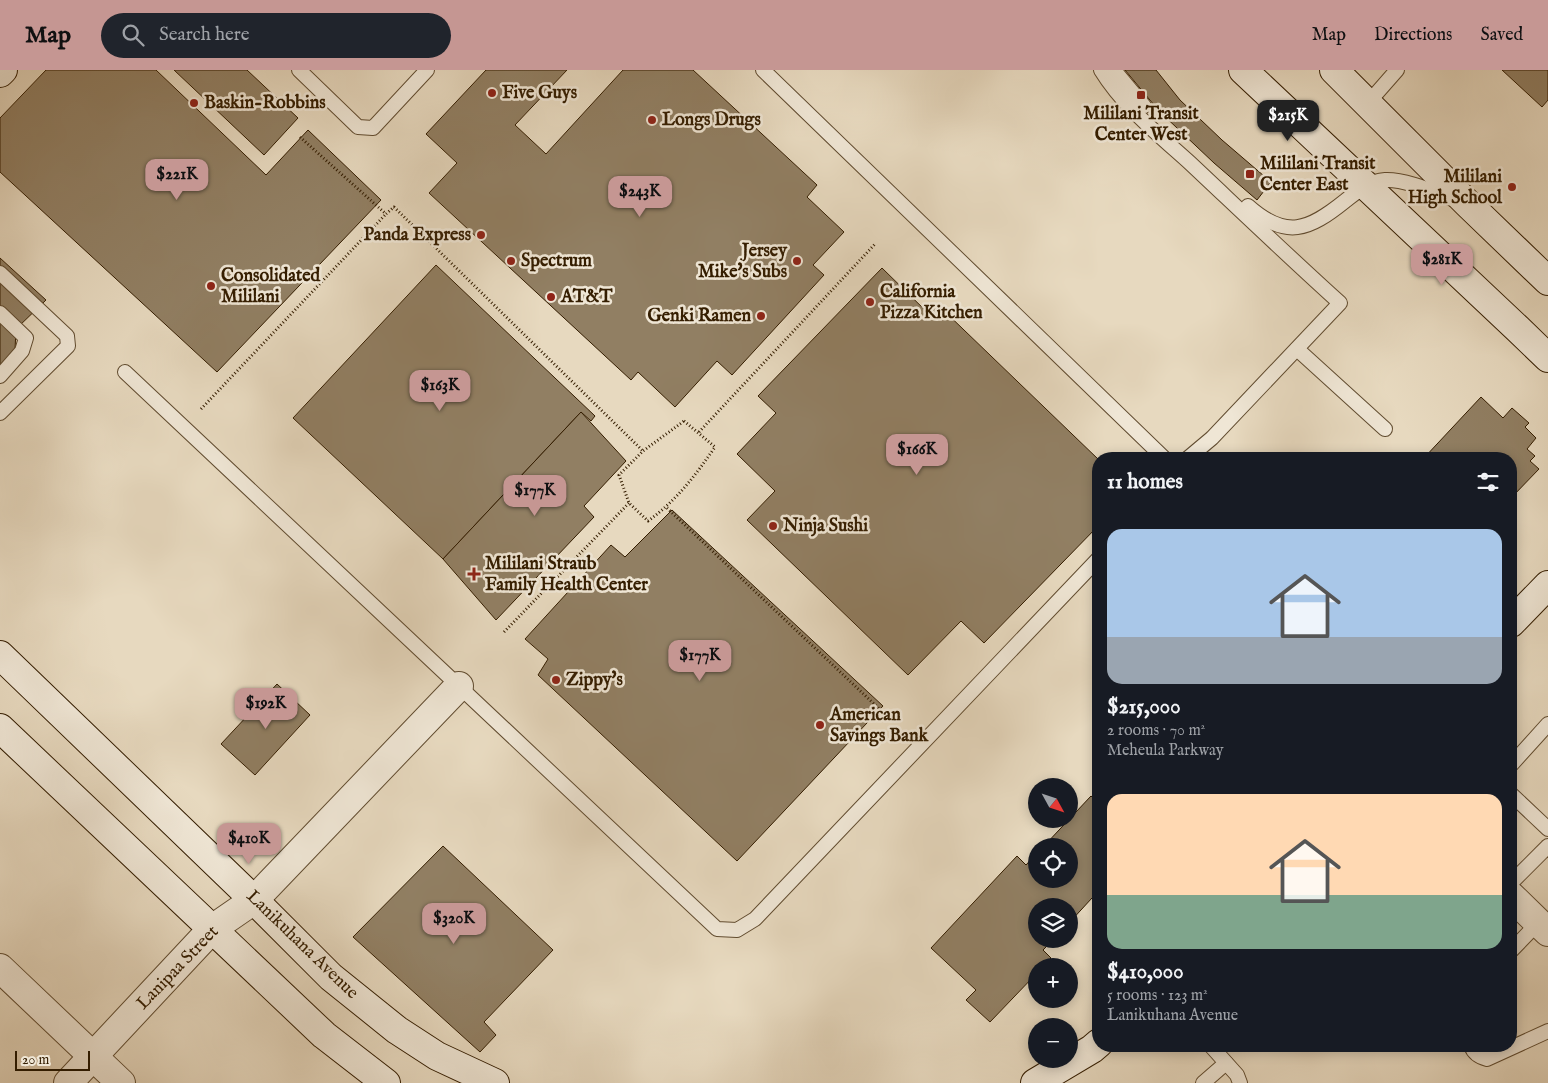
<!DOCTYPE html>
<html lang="en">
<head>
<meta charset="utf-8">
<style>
  :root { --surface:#171b24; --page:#20242c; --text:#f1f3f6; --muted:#9ea1a6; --accent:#c59692 }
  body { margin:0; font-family:"IM FELL English",serif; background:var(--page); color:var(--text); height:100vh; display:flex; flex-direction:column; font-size:19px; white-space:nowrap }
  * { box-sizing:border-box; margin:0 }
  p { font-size:16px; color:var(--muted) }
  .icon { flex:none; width:28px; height:28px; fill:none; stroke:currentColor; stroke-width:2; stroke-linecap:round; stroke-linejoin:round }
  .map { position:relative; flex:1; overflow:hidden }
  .side { position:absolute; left:1092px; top:382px; width:425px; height:600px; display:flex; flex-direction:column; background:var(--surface); border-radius:20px; box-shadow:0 2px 12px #0003 }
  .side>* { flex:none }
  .needle { width:32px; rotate:130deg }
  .tools { position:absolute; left:1028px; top:708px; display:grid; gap:10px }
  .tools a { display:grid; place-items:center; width:50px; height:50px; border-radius:50%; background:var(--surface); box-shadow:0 2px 12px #0003; font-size:25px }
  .scale { position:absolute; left:15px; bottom:12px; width:75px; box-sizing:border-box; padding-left:5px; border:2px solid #341d00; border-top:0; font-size:14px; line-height:18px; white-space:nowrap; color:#341d00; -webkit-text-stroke:4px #efe6d5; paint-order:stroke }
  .price { position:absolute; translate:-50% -42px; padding:0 11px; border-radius:10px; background:var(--accent); color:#111; font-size:16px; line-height:32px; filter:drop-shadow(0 1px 2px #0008) }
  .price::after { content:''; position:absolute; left:50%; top:30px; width:15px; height:11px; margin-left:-8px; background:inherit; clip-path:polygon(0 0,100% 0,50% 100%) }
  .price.active { background:#222; color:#fff }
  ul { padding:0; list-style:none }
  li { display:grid; align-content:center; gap:10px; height:265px; padding:0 15px }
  li span { display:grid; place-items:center; height:155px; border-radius:15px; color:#555 }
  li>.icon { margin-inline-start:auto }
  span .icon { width:90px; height:90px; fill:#fffc; stroke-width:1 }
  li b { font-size:21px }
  h2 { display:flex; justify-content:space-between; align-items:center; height:60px; padding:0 15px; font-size:21px }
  header { display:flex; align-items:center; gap:30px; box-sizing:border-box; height:70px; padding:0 25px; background:var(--accent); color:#111 }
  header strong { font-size:24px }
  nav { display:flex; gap:28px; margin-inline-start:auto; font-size:18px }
  .search { width:350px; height:45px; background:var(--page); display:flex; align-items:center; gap:12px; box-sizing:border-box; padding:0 18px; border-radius:28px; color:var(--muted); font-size:19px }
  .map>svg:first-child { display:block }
  .building { fill:#917f63; stroke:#341d00 }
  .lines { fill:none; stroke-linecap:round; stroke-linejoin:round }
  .lane-casing { stroke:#614c30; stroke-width:16 }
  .street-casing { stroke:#614c30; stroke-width:30 }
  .secondary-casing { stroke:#341d00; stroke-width:30 }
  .path { stroke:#341d00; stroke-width:3; stroke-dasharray:1 2.5; stroke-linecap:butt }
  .lane { stroke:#efe6d5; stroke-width:14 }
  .street { stroke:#efe6d5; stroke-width:28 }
  .secondary { stroke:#efe6d5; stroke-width:28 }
  .poi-dot { fill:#8f2418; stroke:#efe6d5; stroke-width:2 }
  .labels { text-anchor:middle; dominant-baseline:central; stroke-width:5; stroke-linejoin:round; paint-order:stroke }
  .poi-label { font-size:18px; font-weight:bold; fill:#341d00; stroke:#efe6d5; text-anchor:start }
  .street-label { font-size:18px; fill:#341d00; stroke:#efe6d5 }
</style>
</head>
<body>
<header>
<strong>Map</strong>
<div class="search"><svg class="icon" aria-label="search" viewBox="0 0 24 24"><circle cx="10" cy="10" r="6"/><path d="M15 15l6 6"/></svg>Search here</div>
<nav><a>Map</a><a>Directions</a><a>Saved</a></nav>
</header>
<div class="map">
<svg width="1548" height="1013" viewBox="0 0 1548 1013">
  <rect width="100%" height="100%" fill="#e7d9bf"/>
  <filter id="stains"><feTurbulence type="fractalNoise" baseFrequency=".004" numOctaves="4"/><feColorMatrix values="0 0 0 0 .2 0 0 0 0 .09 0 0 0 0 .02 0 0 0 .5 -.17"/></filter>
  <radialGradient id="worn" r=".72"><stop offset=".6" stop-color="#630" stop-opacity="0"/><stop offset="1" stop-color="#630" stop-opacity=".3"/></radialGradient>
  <g class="building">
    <polygon points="46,0 156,0 266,105 308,60 381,130 217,302 0,102 0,48"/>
    <polygon points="174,0 247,0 298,48 264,85"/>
    <polygon points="486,0 567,0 515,55 546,84 623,0 693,0 817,115 807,127 844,162 813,195 824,205 732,305 717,291 675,337 638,302 631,310 429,123 457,93 426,64"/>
    <polygon points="1125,0 1156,0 1180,30 1222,70 1271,112 1257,130 1214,93 1159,41"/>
    <polygon points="1502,0 1548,0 1548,30 1542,37"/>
    <polygon points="0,188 46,230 16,259 0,244"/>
    <polygon points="436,195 595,346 591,351 581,342 443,489 293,348"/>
    <polygon points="882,198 928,243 937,234 1099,390 1099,455 984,573 961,551 908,605 747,450 775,421 737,384 776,343 758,326"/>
    <polygon points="0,244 16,259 15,280 0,297"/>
    <polygon points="1481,327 1503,348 1512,338 1529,353 1525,357 1536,368 1527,379 1535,386 1530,391 1539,399 1511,428 1511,389 1423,389"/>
    <polygon points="581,342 626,391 584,436 594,447 496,550 443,489"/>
    <polygon points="672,440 883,636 737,791 538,605 548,589 525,569 611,475 625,487"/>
    <polygon points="277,614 310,645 255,705 221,674"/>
    <polygon points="1091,726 1099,733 1099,835 1092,828 1069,853 1069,836 1036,836 1036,869 1054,869 1043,880 1051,888 1043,896 1036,896 1036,904 990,952 966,930 976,920 931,878 1017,786 1026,795 1036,784 1036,809 1069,809 1069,776 1044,776"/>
    <polygon points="443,776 553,880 484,952 496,965 480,982 353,867"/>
  </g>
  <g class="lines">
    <g class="lane-casing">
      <g id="lane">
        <polyline points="299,0 358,57 373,58 427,0"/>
        <polyline points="763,0 1165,389"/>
        <path d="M1101 0C1123 36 1159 65 1190 93 1240 140 1289 187 1340 233L1212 368 1187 389"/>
        <polyline points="1114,0 1144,36"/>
        <polyline points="1368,33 1397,0"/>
        <path d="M1248 136C1286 170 1309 160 1345 131 1358 121 1369 111 1385 110 1406 109 1436 123 1455 130"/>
        <polyline points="0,203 67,266 68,276 0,343"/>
        <polyline points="0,243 26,268 22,281 0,306"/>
        <polyline points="1297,279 1385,359"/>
        <polyline points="125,302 717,859 737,860 755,849 1099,488"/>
        <polyline points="1511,695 1548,654"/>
        <polyline points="1511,724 1548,759"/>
        <polyline points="1511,813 1548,776"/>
        <polyline points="1511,881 1538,853"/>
        <polyline points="1211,976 1237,1005 1240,1013"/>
        <path d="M1471 976C1474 984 1479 987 1487 989L1548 961"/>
        <polyline points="1203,1013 1226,993"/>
      </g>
    </g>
    <g class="street-casing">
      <g id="street">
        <polyline points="1511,826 1548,862"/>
        <polyline points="0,898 121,1013"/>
        <polyline points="68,1013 212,859 254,830 459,616"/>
      </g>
    </g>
    <g class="secondary-casing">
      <g id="secondary">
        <polyline points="1243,0 1518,259 1548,288"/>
        <polyline points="1334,0 1468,134 1548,211"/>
        <polyline points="0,3 3,0"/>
        <polyline points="1511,553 1548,515"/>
        <polyline points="0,585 254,830 331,907 397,960 437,986 495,1013"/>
        <polyline points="0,658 324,965 386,1013"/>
        <polyline points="1035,1013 1092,979 1099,973"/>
      </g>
    </g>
    <g class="path">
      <polyline points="300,67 386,144 394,137 643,381"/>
      <polyline points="201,339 386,144"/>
      <path d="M684 351 715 377C695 406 677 430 648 451L629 433 619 405 643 381Z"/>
      <polyline points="699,362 876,173"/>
      <polyline points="667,438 892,651"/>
      <polyline points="504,562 629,433"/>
    </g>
    <use href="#lane" class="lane"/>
    <use href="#street" class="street"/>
    <use href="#secondary" class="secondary"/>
  </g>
  <g class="poi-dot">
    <circle cx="492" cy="23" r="5"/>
    <rect x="1136" y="20" width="10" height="10" rx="2.5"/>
    <circle cx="194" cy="33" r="5"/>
    <circle cx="652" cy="50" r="5"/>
    <rect x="1245" y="99" width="10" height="10" rx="2.5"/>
    <circle cx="1512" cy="117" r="5"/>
    <circle cx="481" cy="165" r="5"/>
    <circle cx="511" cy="191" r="5"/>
    <circle cx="797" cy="191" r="5"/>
    <circle cx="211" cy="216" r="5"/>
    <circle cx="551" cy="227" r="5"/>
    <circle cx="870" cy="232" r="5"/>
    <circle cx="761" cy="246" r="5"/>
    <circle cx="773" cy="456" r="5"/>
    <path d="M471.5 496.5h5v5h5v5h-5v5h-5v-5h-5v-5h5z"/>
    <circle cx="556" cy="610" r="5"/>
    <circle cx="820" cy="655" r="5"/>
  </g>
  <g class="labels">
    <g class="poi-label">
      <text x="502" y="23">Five Guys</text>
      <text x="204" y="33">Baskin-Robbins</text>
      <text x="1141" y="44" text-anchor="middle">Mililani Transit<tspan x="1141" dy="21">Center West</tspan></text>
      <text x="662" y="50">Longs Drugs</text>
      <text x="1260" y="94">Mililani Transit<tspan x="1260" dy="21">Center East</tspan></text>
      <text x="1502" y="107" text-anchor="end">Mililani<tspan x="1502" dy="21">High School</tspan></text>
      <text x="471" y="165" text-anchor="end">Panda Express</text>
      <text x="787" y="181" text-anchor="end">Jersey<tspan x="787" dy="21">Mike's Subs</tspan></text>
      <text x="521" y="191">Spectrum</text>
      <text x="221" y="206">Consolidated<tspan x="221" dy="21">Mililani</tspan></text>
      <text x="880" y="222">California<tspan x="880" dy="21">Pizza Kitchen</tspan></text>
      <text x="561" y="227">AT&amp;T</text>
      <text x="751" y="246" text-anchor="end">Genki Ramen</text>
      <text x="783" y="456">Ninja Sushi</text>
      <text x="485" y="494">Mililani Straub<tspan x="485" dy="21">Family Health Center</tspan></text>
      <text x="566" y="610">Zippy's</text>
      <text x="830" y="645">American<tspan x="830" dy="21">Savings Bank</tspan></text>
    </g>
    <g class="street-label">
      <text transform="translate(302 875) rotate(44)">Lanikuhana Avenue</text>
      <text transform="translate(178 898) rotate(-46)">Lanipaa Street</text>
    </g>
  </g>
  <rect width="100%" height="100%" filter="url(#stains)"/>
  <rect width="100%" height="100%" fill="url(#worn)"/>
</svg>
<div class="tools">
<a><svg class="needle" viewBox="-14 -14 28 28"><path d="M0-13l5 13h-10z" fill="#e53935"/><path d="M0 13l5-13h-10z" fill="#9ea1a6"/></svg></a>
<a><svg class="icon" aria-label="locate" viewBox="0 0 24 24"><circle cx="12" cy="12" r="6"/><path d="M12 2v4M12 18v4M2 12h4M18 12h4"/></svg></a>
<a><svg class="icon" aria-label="layers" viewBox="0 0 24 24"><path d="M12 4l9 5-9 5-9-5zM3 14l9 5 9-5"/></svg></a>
<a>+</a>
<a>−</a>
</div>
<div class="scale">20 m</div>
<b class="price active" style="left:1288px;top:72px">$215K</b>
<b class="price" style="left:177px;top:131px">$221K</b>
<b class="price" style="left:640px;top:148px">$243K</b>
<b class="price" style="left:1442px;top:216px">$281K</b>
<b class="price" style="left:440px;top:342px">$163K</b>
<b class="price" style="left:917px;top:406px">$166K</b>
<b class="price" style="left:535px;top:447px">$177K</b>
<b class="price" style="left:700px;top:612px">$177K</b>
<b class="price" style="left:266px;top:660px">$192K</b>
<b class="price" style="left:249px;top:795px">$410K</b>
<b class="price" style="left:454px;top:875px">$320K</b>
<section class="side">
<h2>11 homes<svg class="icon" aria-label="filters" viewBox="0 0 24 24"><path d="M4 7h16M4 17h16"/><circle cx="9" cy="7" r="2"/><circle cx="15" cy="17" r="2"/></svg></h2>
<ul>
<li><span style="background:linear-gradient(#a9c7e8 70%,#9aa5b1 0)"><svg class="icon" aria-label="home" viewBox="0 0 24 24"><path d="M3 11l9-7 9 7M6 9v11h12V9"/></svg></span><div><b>$215,000</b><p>2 rooms · 70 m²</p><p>Meheula Parkway</p></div></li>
<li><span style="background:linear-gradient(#ffd9b3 65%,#7fa58c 0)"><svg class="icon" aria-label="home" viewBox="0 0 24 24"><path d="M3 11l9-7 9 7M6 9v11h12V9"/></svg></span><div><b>$410,000</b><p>5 rooms · 123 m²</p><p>Lanikuhana Avenue</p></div></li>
</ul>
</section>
</div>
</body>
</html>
